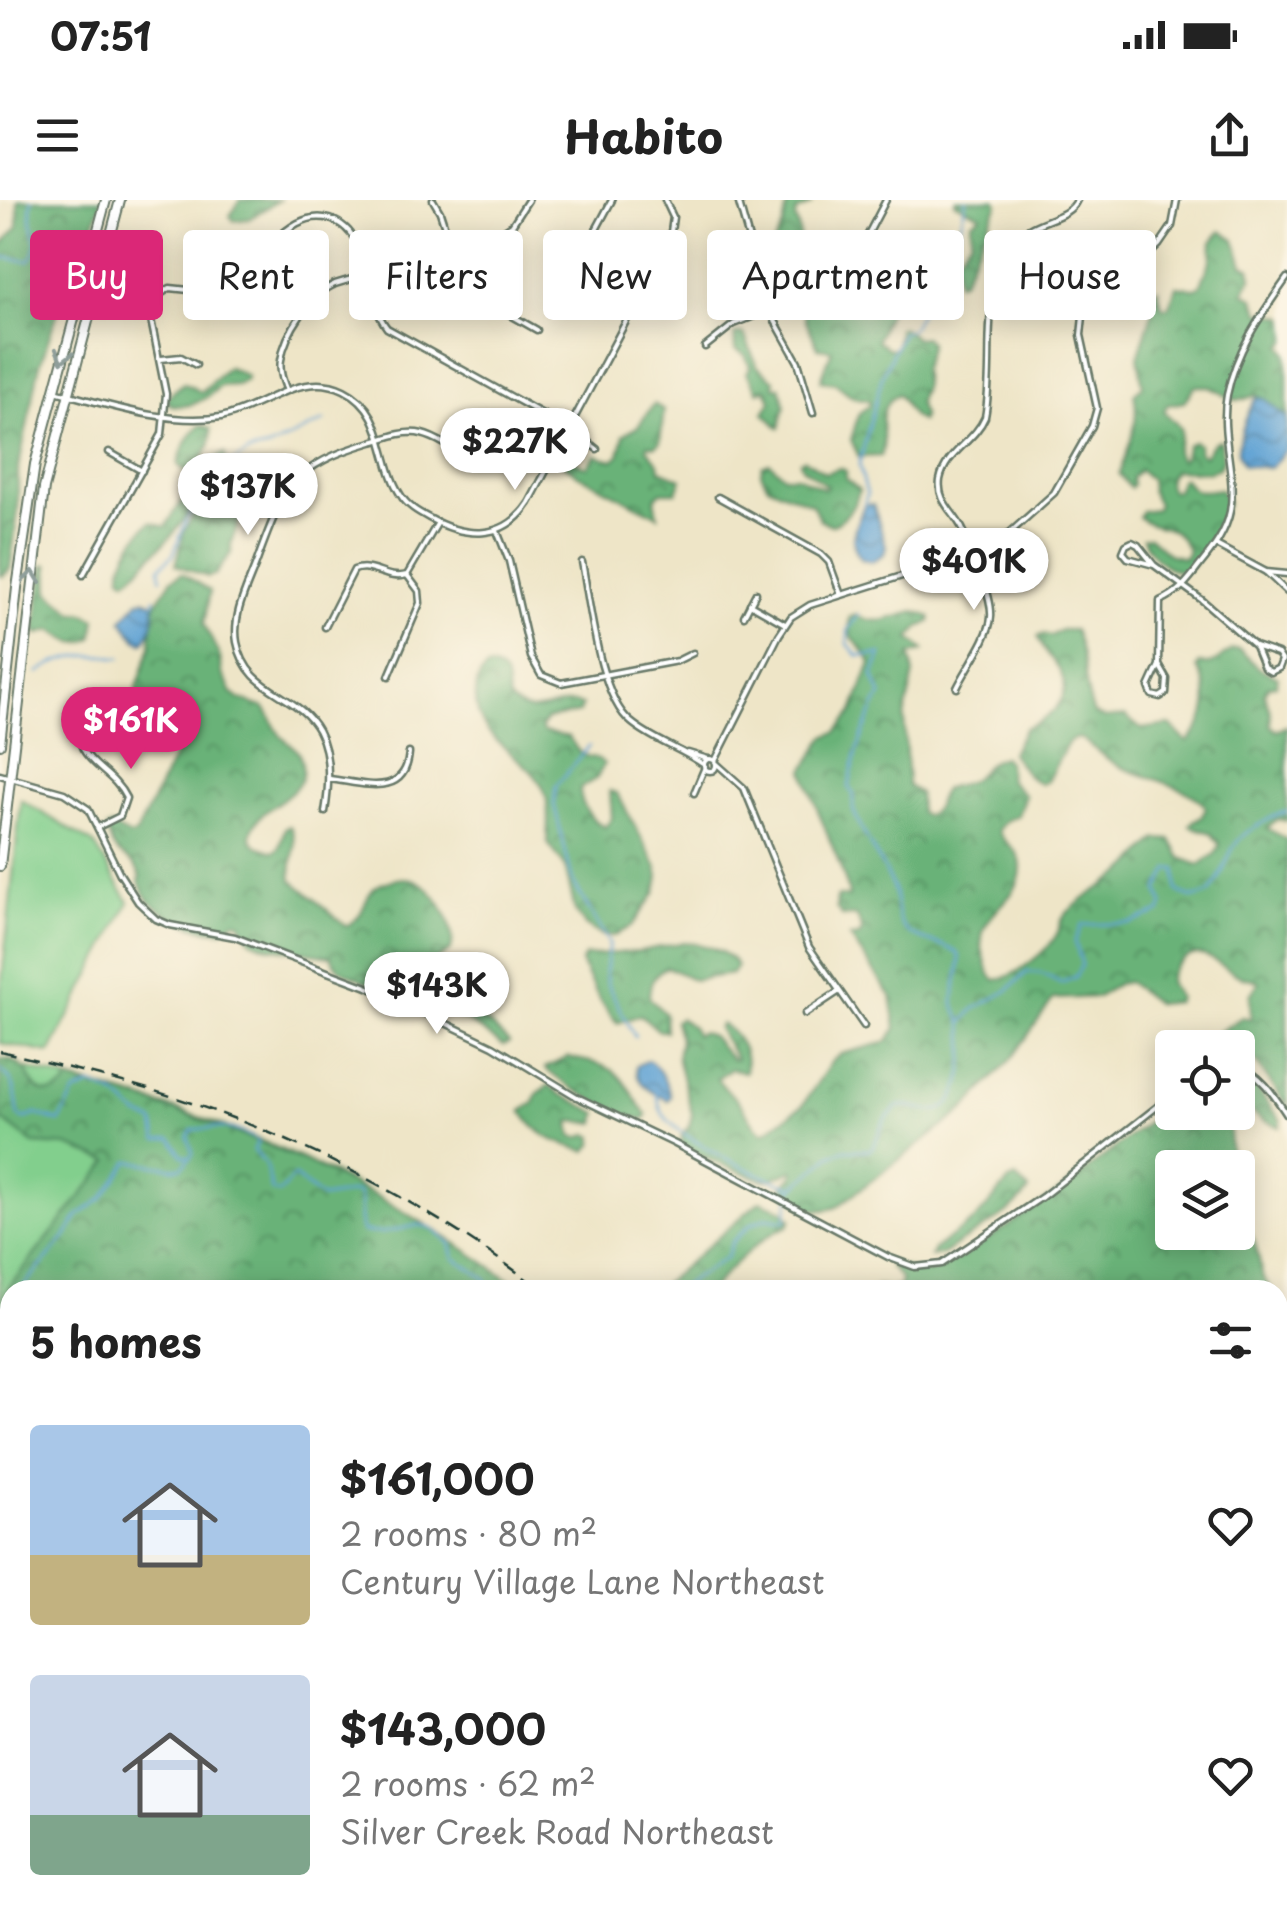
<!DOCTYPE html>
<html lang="en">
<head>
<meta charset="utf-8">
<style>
  :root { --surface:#fff; --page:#f2f2f2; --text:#222; --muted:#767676; --accent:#db2777 }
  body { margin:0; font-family:"Playpen Sans",sans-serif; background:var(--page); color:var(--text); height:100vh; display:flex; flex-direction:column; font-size:38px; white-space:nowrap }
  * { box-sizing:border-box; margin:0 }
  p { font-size:32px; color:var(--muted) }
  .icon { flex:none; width:55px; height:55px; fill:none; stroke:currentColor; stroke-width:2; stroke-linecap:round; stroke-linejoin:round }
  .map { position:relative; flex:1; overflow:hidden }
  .drawer { position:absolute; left:0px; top:1080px; width:1288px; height:642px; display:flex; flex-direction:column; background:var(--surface); border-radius:30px 30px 0 0; box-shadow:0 5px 25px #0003 }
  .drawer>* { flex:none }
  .top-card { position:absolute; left:30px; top:30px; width:1228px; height:90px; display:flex; gap:20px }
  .buttons { position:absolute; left:1155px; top:830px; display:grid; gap:20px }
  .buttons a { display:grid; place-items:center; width:100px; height:100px; border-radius:10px; background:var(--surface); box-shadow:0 5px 25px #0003; font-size:50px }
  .price { position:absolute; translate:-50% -85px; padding:0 22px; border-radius:35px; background:#fff; color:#222; font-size:32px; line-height:65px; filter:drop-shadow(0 2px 5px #0008) }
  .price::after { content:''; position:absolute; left:50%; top:60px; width:30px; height:22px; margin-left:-15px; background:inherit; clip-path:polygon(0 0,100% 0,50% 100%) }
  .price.current { background:var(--accent); color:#fff }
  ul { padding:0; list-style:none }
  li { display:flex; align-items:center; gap:30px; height:250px; padding:0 30px }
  li span { display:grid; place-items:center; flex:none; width:280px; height:200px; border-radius:10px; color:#555 }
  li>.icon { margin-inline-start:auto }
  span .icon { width:120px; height:120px; fill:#fffc; stroke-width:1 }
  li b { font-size:42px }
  h2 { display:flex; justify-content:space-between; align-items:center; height:120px; padding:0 30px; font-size:42px }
  .tag { padding:0 35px; border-radius:10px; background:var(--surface); box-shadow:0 5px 25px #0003; font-size:35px; line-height:90px }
  .tag.current { background:var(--accent); color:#fff }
  .status { display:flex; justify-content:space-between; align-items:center; height:70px; padding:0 50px; background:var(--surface); direction:ltr }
  .status svg { height:28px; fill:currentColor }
  header { display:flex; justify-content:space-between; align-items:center; height:130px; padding:0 30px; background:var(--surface); font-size:45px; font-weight:700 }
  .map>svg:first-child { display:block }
  .green { fill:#82cf8d; stroke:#508660; stroke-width:2.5 }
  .forest { fill:url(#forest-crowns); stroke:#447856; stroke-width:2.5 }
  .water { fill:url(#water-waves); stroke:#3f7084; stroke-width:2.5 }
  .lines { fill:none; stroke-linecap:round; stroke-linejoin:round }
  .stream { stroke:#5fa2d4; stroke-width:2.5 }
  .street-casing { stroke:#677867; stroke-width:9 }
  .secondary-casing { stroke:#677867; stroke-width:11 }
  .primary-casing { stroke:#677867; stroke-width:12 }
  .street { stroke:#fff; stroke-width:4 }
  .secondary { stroke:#fff; stroke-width:6 }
  .primary { stroke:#fff; stroke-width:8 }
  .rail { stroke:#1f3d34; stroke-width:2.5; stroke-dasharray:15 8; stroke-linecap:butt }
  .oneway { stroke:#8f9e9a }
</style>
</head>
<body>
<div class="status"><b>07:51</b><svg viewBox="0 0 49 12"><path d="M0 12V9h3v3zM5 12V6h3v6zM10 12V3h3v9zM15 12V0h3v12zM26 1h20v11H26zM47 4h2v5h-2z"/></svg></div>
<header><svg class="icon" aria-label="menu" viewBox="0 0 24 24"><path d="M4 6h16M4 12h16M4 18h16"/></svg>Habito<svg class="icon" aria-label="share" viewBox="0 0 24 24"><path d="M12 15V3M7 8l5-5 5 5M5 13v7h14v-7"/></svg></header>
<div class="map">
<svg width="1287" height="1722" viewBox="0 0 1287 1722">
  <defs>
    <pattern id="forest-crowns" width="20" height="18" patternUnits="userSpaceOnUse" patternTransform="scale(2.5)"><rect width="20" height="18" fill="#69b278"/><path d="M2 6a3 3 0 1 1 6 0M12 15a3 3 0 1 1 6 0" fill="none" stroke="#569263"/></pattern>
    <pattern id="water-waves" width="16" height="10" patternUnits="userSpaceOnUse" patternTransform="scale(2.5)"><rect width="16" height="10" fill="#5fa2d4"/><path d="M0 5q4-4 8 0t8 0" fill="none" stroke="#4e85ad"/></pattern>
  </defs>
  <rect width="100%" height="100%" fill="#fcf5e5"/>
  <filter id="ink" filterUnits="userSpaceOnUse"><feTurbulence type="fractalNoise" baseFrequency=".01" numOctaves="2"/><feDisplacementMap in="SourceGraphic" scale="20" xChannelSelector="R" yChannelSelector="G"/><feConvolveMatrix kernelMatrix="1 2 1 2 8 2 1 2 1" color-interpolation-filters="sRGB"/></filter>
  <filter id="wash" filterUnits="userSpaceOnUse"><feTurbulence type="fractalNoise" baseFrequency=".0048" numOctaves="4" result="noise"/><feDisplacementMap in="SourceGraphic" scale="40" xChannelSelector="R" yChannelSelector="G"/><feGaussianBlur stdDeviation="2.25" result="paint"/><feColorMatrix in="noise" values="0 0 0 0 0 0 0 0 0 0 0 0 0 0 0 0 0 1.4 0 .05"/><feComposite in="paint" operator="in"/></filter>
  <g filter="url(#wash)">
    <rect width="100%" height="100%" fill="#eee5c7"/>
    <g class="green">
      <polygon points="21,600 94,644 129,702 50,853 0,843 0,797"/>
      <path d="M0 862C59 877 119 891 178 910 302 950 418 1013 523 1090H10V1504L0 1498Z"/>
      <polygon points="0,1620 10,1652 10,1712 25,1713 20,1722 0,1722"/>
    </g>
    <g class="forest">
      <polygon points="18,0 102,0 82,60 65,89 39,168 18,270 18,311 10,369 3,376 0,376 0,48 18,26"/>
      <polygon points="240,0 279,0 249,19 234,21 230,16"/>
      <path d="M788 0H810L811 5 796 12 795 18C804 37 800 68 786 85L772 75 770 68 778 53 774 43 783 26Z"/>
      <polygon points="955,0 996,0 998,4 962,81 957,82 956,59 971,39 971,22 981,15 955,3"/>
      <path d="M1221 31 1235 40 1243 65 1250 68 1252 77 1244 93 1254 98 1260 112 1285 117 1287 141 1282 145 1287 154V215L1276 214 1257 195C1249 197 1240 202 1232 199 1218 193 1211 183 1194 187L1184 202 1167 205 1164 212C1184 231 1183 225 1176 252L1179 259H1183L1187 245 1194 242 1199 245V252L1204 256 1213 243 1220 240 1223 258 1219 268 1209 272 1174 270 1169 276 1168 285 1171 291 1177 290 1180 280 1184 278C1194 296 1203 291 1220 289L1227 301C1222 317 1200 363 1185 370 1177 374 1169 368 1162 363 1153 356 1146 349 1143 338L1149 337 1168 354 1184 358 1188 350C1171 316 1159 335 1139 317L1142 311 1156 309 1158 304 1151 291 1150 279 1139 270 1132 278 1133 285 1130 288 1119 274C1128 247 1141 223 1134 194L1143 186 1138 157 1156 100 1153 91 1158 89 1162 107H1168L1177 86 1193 89 1200 86 1211 60 1212 42Z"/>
      <path d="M807 48H811C822 72 839 97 864 108L892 81 902 79 877 140 888 149 896 148 898 128 903 127 915 138 925 137 930 144 922 169 924 184 918 202 923 216 921 221C907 216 907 204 898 194 870 210 890 238 881 256L859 257 851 240 859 213 870 205 869 200 853 197 835 183 821 180 832 150 818 148 804 116 811 103 813 85C804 75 800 60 807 48Z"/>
      <polygon points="734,134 744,134 757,166 774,180 774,187 780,187 785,206 779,228 764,213 771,201 766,189 758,192 747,173 750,167 745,155 735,149"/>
      <path d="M228 167 247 176 246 180 237 185 220 186C208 199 187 211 169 204L167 197 184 183 201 192Z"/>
      <polygon points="654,204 664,210 660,242 656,246 648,245 647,249 659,263 660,270 682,279 677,292 661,292 655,298 658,316 578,275 561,262 564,257 587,267 595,255 613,260 619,255 624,235 638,226"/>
      <path d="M201 225 211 228C214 246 201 264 187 273L178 265C180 252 190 232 201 225Z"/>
      <path d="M224 253 227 260 174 333 132 376 126 380 121 376C119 362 139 330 151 322L165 327C182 301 198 270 224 253Z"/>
      <path d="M805 259 825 273 840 268 846 271V279L859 290C855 307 847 319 831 325L820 320 812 304 768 286 761 273 762 266 770 263 784 276H797L825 289 827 286 802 267 800 261Z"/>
      <polygon points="245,265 258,274 261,287 248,299 231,343 231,353 216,374 208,377 176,365 184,332 197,308 221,286 228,273"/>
      <path d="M44 365H48L49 392 74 413 82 412 96 419 93 438C76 448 66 440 52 430L38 434 35 430Z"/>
      <path d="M182 373 210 391 204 424 220 457 222 473 232 493 239 499 265 508C272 517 273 527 281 536 288 544 298 547 301 559 314 601 249 602 251 640L257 646 274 652 279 648 285 628 290 626C301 647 288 661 292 680L346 726C369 715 362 694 379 685 388 681 401 676 411 679 435 685 458 727 451 750 440 758 397 783 386 785 375 787 364 781 354 776 341 771 336 768 331 756L269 747 251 740 240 722 234 721 222 731C195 730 152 714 141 687 135 672 145 685 138 671 128 652 112 660 107 628L111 626 131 636 136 634 178 549 175 537 144 512 136 490 151 446 152 410 171 380Z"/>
      <path d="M915 411 931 417 930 422 919 427 910 439 924 450 910 455 914 474 904 518 908 586 919 593 920 613 926 616C941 607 936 598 945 589 951 584 962 586 969 581 982 574 987 560 1003 557L1008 562 1009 580 1025 595 1018 615 1005 621 998 630C1003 646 1021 647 1021 668 1020 707 968 713 985 759 988 768 987 773 995 780 1013 779 1048 751 1057 734 1061 726 1060 720 1067 713 1083 697 1106 685 1124 672 1135 663 1146 649 1157 639L1171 640 1181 658 1199 665 1215 654 1220 645 1211 633 1190 626 1193 621 1201 618 1206 608C1194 587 1145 578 1121 567 1107 560 1095 549 1082 539L1076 538 1068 543 1047 581 1041 584 1028 576 1011 553 1025 528C1043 522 1063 508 1065 487 1060 461 1045 457 1038 437L1044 434 1051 436 1061 430H1074C1087 457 1082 486 1094 514L1104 518 1125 516 1141 529 1170 525 1187 542C1208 524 1213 490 1197 468L1200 463C1214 468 1220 457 1231 450L1239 449 1259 468 1278 477 1276 485 1268 486 1264 494 1271 513 1270 525 1276 531 1287 526V621L1277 619 1267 628 1287 640V906L1251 855 1238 852V848L1205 847 1218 833 1242 817 1251 819 1250 795 1259 782C1252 778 1244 778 1237 775 1218 765 1201 743 1180 762 1173 768 1170 773 1169 782L1178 798 1176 802 1157 804 1128 782 1117 784 1098 797 1053 799 1013 857 962 912 837 1007C815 1015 797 1007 783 987L794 974 793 970 769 980 760 979 708 959 681 944 682 934 689 927 692 914 677 857 680 839 675 821 680 818 693 828 695 835 702 832 712 836 732 860 736 859 718 828 721 824C738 833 749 853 745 872L731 869 717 878C724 890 734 895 741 905 750 916 751 925 764 933L802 906 832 861 841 854 887 842 896 828 891 796 850 737 859 736 862 732 857 716H842L836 708 837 697H849C851 684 809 596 804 570L825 537 837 532 853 512 871 463C863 444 845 441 850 417L856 415C876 427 895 417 915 411Z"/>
      <path d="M489 467C513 472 504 483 509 500 538 525 556 496 582 505L579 513 547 519 541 527 543 532 569 537C574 544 577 553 586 556 595 559 597 556 604 564L597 578 580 588C579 603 592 622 605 627L612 618 610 591 617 593 657 667 659 676 656 692 632 726 614 736 601 735 585 725 575 711 565 666 547 642C548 628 550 601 543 588 526 553 472 541 476 493 477 481 479 473 489 467Z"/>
      <path d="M685 742C703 745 727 749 737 766L732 774 694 780 667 767C653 773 650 783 649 797L665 814 666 831H659L641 815 618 823C608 817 585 774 581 762L585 756 640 751Z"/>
      <polygon points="433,798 487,822 509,843 503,846 472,824 434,805 431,802"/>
      <path d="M568 857C583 861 604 863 616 873 629 884 635 902 647 914L645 919C625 920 559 883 545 868Z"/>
      <path d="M10 859C15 862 21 864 24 868 28 873 29 879 33 884 44 898 62 893 69 880 233 921 387 988 523 1090H10V1147L0 1136V1102L6 1091 109 961 67 946 34 944 0 918V860Z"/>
      <polygon points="1238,874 1252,883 1281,920 1280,927 1264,921 1247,909 1238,911"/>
      <path d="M549 885 558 893 598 913 596 923 570 921 572 936 579 938 588 934 594 937 593 945 586 951C556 942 539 939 522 911L534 903 537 894Z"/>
      <path d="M1172 903V912L1236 913C1223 929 1234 948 1229 967L1172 968V1032H1238V1013L1255 1042 1263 1078 1272 1090H1167L1137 1078C1129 1082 1123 1089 1116 1090 1096 1094 1074 1083 1057 1090H870L880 1086 889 1089 900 1086 901 1079 890 1067 892 1063 919 1072 933 1071 963 1056 1060 991Z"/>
      <path d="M1016 978 1029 990C1011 1018 970 1033 943 1054L931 1056 934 1049 976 1019 1009 981Z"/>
      <path d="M760 1001 783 1010 791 1019 788 1026C764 1033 727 1070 711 1090H657Z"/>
      <polygon points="0,1314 10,1319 10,1415 0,1425"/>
      <polygon points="313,1713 315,1722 78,1722 61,1713"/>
      <polygon points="1068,1713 1168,1713 1177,1722 1118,1722 1108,1719 1101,1722 1069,1722"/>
    </g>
    <g class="water">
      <path d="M1257 198 1265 199 1287 218V249L1270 268 1243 265C1240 259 1237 255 1238 248 1239 237 1250 204 1257 198Z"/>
      <path d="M873 304 886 346 884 354 871 362 861 359C846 339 857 325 864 305Z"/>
      <path d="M144 399 154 403C155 417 152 432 143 443L136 439 122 420 138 401Z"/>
      <path d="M648 860C659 866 667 884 671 896L668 900C653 893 635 884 636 866Z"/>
    </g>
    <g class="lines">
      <g class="stream">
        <path d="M0 57 29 61C46 42 25 26 32 0"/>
        <polyline points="941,74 959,33 966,0"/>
        <polyline points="718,112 737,117"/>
        <polyline points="864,305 867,294 859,265 882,177 901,134 912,128 925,103"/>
        <polyline points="161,378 160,367 173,355 187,318 227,266 249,252 269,248 324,221"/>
        <polyline points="154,403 155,398"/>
        <path d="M38 473C61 455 93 453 121 458"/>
        <polyline points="589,546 556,586 554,604 573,682 609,743 605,772 607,784 635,837"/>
        <path d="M963 822 974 809 1007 791 1027 772 1041 773 1061 783 1075 777 1082 765 1075 741 1082 725 1131 723 1160 712 1163 705 1158 690 1169 669H1176L1177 690C1188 699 1196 700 1209 693 1235 662 1220 644 1264 622 1273 617 1277 613 1287 612"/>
        <path d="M0 870C18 882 15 898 19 916L24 919 36 914 59 922 75 893 92 885 115 895 138 915 154 922 157 940 172 939 182 955 190 958 193 953 188 937 192 930C218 926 237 926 258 941L254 950 266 965 272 991 279 993 294 976 322 998 357 992C365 1004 356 1020 363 1032L381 1033 419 1025 430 1027 450 1043 454 1058 486 1079V1090"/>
        <path d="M656 891C658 897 659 909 663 914 680 940 763 978 794 987"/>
        <polyline points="20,1090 65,1038 79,1015 102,999 129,961 174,968 182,967 188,960"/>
        <path d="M677 1090 727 1057 732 1042 751 1024 766 1018 786 1021 791 990 831 955 845 950H870C882 937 876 925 893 912 894 911 895 907 897 907 911 902 928 915 942 909 965 899 968 843 962 823 960 814 954 811 954 801 954 785 962 771 959 755 945 741 924 744 908 732 893 720 899 703 893 688 883 662 863 637 853 609L854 595 849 588C854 554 864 526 881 495L873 475 881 454 858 456 848 444V430L859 414"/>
        <polyline points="0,1115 10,1102"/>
      </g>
    </g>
  </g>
  <g filter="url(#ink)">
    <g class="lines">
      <g class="street-casing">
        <g id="street">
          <polyline points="433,0 440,12 465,89 537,130"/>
          <polyline points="738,0 769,110 798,162 813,213"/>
          <path d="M262 51C281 35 302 11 330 19 373 33 363 97 387 128L575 232 597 249"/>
          <polyline points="854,61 886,0"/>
          <polyline points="575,69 612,0"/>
          <polyline points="705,147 734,124 769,110"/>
          <polyline points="161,159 181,157 196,165"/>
          <path d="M55 191C105 204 169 226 221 217 262 209 301 169 344 190 387 211 378 259 400 294 407 306 418 312 429 318 465 338 504 341 529 303L670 39 673 17 665 0"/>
          <path d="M287 191C283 181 279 171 281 160 285 133 311 94 335 84L495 36 512 25 528 0"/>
          <polyline points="109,252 142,271"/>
          <polyline points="718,297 821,354 829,362 841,395"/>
          <polyline points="497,331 509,361 531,457 541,475 561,483 677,461 693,453"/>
          <polyline points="1216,345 1266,372 1287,374"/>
          <path d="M582 362C590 403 599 497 631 522 652 540 682 549 704 565"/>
          <polyline points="942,363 1001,336"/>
          <polyline points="1154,365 1128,358 1123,352 1126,345 1132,342 1138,345 1154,365 1202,400 1255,446 1278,454 1282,460 1279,468 1271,472 1264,468 1255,446"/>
          <polyline points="1266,372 1287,392"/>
          <polyline points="83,375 162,234 166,194 150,115 159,95 170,88 189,90 226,110"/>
          <polyline points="750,404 785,424"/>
          <polyline points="744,416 756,393"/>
          <path d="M325 427 354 370C373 363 386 381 407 375L437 324"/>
          <path d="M1159 465 1167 479 1166 493 1160 497 1152 495 1149 487 1159 465 1160 401C1179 393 1188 381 1200 365 1213 349 1226 332 1230 311 1237 274 1219 235 1227 195 1236 150 1261 115 1287 78"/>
          <polyline points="389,476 420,403 419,391 407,375"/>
          <path d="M957 488C966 469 990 437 991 417 993 396 971 348 962 328 953 311 937 301 940 280 945 253 975 241 985 217 996 159 977 93 1014 42 1030 19 1068 21 1077 0"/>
          <polyline points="688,553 708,559"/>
          <circle cx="710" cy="565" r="6"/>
          <polyline points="715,561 779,435 791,417 810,405 994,347 1054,293 1092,226 1097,208 1081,135 1084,107 1097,89 1143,60 1159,45 1172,26 1177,0"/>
          <polyline points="716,563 744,588 809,747 864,826"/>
          <polyline points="0,575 64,593 88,609 120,674 138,702 156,719 170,725 235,737 383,793 493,846 577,897 675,944 888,1057 915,1067 942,1064 1042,997 1172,895"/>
          <path d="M330 579C363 583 405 599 409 553"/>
          <polyline points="694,593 705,567"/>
          <path d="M325 612C347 479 251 516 237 442 232 414 248 386 257 361 284 287 293 265 372 242 386 238 402 231 417 233 436 236 455 251 472 260"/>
          <path d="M98 627 120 616 126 598C115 575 93 568 83 549 79 542 81 533 82 525 87 492 104 495 128 508"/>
          <polyline points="805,814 838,792"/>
          <path d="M1238 866C1261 874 1274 895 1287 915"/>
        </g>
      </g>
      <g class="secondary-casing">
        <g id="secondary">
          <polyline points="0,1524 10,1529"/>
          <polyline points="351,1712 369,1722"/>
          <polyline points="335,1722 340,1712"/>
        </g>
      </g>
      <g class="primary-casing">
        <g id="primary">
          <polyline points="0,544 17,388 35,264 106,0"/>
          <polyline points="0,666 44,288 120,0"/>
        </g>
      </g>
      <use href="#street" class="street"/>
      <use href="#secondary" class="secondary"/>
      <use href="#primary" class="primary"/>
      <g class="rail">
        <path d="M0 851C49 863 99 875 148 889 290 932 423 1000 541 1090"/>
        <polyline points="974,1712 978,1722"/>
      </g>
    </g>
    <defs><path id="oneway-chevron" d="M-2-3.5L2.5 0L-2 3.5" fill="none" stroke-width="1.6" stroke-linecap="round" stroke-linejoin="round" transform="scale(2.5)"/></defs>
    <g class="oneway">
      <use href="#oneway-chevron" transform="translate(63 156) rotate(105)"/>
      <use href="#oneway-chevron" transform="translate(32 377) rotate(-83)"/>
    </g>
  </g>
</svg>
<div class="buttons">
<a><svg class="icon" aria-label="locate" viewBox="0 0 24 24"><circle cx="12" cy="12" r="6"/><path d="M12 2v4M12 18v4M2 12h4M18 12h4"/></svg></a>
<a><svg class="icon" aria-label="layers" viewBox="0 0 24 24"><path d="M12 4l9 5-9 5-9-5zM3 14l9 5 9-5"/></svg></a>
</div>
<b class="price" style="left:515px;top:293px">$227K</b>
<b class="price" style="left:248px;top:338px">$137K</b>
<b class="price" style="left:974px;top:413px">$401K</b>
<b class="price current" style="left:131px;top:572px">$161K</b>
<b class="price" style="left:437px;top:837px">$143K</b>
<div class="top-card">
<a class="tag current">Buy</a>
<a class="tag">Rent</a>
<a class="tag">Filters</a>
<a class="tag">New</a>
<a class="tag">Apartment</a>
<a class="tag">House</a>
</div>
<section class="drawer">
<h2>5 homes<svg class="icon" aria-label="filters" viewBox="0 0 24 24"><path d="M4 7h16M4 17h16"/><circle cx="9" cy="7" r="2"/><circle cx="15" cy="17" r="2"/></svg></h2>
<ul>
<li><span style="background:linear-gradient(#a9c7e8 65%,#c2b280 0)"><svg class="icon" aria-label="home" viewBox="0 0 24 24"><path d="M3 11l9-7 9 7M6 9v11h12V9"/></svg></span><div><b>$161,000</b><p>2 rooms · 80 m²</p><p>Century Village Lane Northeast</p></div><svg class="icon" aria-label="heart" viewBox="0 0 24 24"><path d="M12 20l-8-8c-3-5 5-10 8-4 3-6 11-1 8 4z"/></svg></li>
<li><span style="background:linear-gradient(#c9d6e8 70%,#7fa58c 0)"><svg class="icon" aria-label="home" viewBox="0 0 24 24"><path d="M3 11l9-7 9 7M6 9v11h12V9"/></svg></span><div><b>$143,000</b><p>2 rooms · 62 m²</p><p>Silver Creek Road Northeast</p></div><svg class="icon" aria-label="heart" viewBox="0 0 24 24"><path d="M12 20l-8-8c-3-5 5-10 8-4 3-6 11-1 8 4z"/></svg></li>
</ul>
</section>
</div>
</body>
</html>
